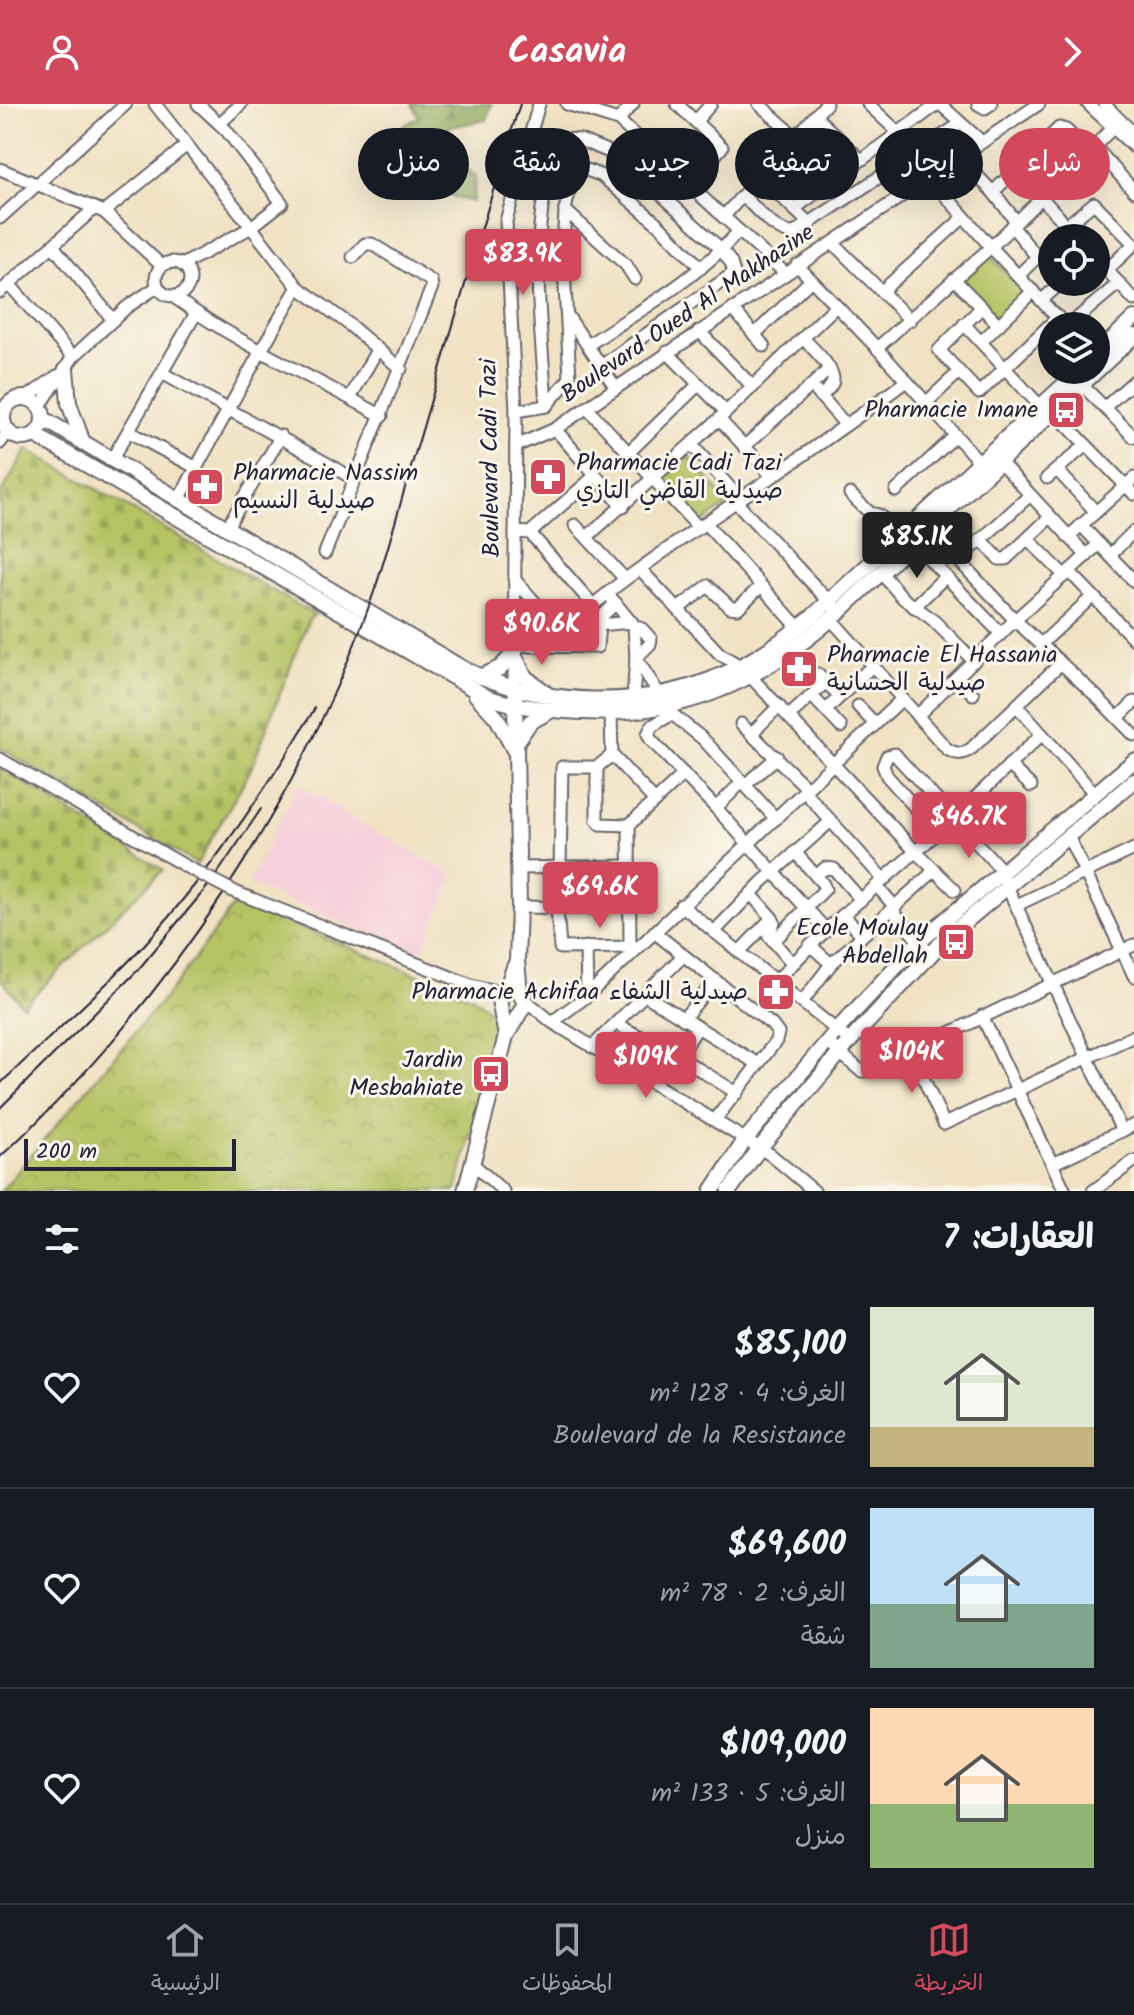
<!DOCTYPE html>
<html lang="ar">
<head>
<meta charset="utf-8">
<style>
  :root { --surface:#171b24; --page:#242831; --text:#f1f3f6; --muted:#9ea1a6; --line:#363941; --accent:#d1495b }
  body { margin:0; font-family:Kalam,"Playpen Sans Arabic",sans-serif; background:var(--page); color:var(--text); direction:rtl; height:100vh; display:flex; flex-direction:column; font-size:30px; white-space:nowrap }
  * { box-sizing:border-box; margin:0 }
  p { font-size:26px; color:var(--muted) }
  .icon { flex:none; width:44px; height:44px; fill:none; stroke:currentColor; stroke-width:2; stroke-linecap:round; stroke-linejoin:round }
  .map { position:relative; height:1087px; overflow:hidden; direction:ltr }
  .side { display:flex; flex-direction:column; background:var(--surface); flex:1 }
  .side>* { flex:none }
  .top-card { position:absolute; left:24px; top:24px; width:1086px; height:72px; direction:rtl; display:flex; gap:16px }
  .controls { position:absolute; left:1038px; top:120px; display:grid; gap:16px }
  .controls a { display:grid; place-items:center; width:72px; height:72px; border-radius:50%; background:var(--surface); box-shadow:0 8px 32px #0002; font-size:40px }
  .scale { position:absolute; left:24px; bottom:20px; width:212px; box-sizing:border-box; padding-left:8px; border:4px solid #22223b; border-top:0; font-size:22px; line-height:28px; white-space:nowrap; color:#22223b; -webkit-text-stroke:6px #fbf7ec; paint-order:stroke }
  .price { position:absolute; translate:-50% -68px; padding:0 18px; border-radius:8px; background:var(--accent); color:#fff; font-size:26px; line-height:52px; filter:drop-shadow(0 2px 4px #0008) }
  .price::after { content:''; position:absolute; left:50%; top:48px; width:24px; height:18px; margin-left:-12px; background:inherit; clip-path:polygon(0 0,100% 0,50% 100%) }
  .price.active { background:#222; color:#fff }
  ul { padding:0; list-style:none }
  li { display:flex; align-items:center; gap:24px; height:200px; padding:0 40px }
  li+li { border-top:2px solid var(--line) }
  li span { display:grid; place-items:center; flex:none; width:224px; height:160px; border-radius:0px; color:#555 }
  li>.icon { margin-inline-start:auto }
  span .icon { width:96px; height:96px; fill:#fffc; stroke-width:1 }
  li b { font-size:34px }
  h2 { display:flex; justify-content:space-between; align-items:center; height:96px; padding:0 40px; font-size:34px }
  .chip { padding:0 28px; border-radius:36px; background:var(--surface); box-shadow:0 8px 32px #0002; font-size:28px; line-height:72px }
  .chip.active { background:var(--accent); color:#fff }
  header { display:flex; justify-content:space-between; align-items:center; height:104px; padding:0 40px; background:var(--accent); color:#fff; font-size:36px; font-weight:700 }
  .tabs { display:flex; justify-content:space-around; align-items:center; height:112px; border-top:2px solid var(--line); background:var(--surface); font-size:22px; color:var(--muted) }
  .tabs a { display:grid; justify-items:center; gap:4px }
  .tabs .active { color:var(--accent) }
  .map>svg:first-child { display:block }
  .built { fill:#f5cfda }
  .grass { fill:#b6c365; stroke:#6c7250; stroke-width:2 }
  .forest { fill:url(#forest-firs); stroke:#59664a; stroke-width:2 }
  .cemetery { fill:url(#cemetery-stones); stroke:#6c7250; stroke-width:2 }
  .park { fill:url(#park-crowns); stroke:#6c7250; stroke-width:2 }
  .lines { fill:none; stroke-linecap:round; stroke-linejoin:round }
  .minor-casing { stroke:#6a656b; stroke-width:15 }
  .major-casing { stroke:#6a656b; stroke-width:18 }
  .minor { stroke:#fff; stroke-width:11 }
  .major { stroke:#fff; stroke-width:14 }
  .rail { stroke:#22223b; stroke-width:2 }
  .minor-bridge-casing { stroke:#6a656b; stroke-width:15; stroke-linecap:butt }
  .minor-bridge { stroke:#fff; stroke-width:11 }
  .labels { text-anchor:middle; dominant-baseline:central; stroke-width:6; stroke-linejoin:round; paint-order:stroke }
  .street-label { font-size:24px; fill:#22223b; stroke:#fbf7ec }
  .poi-label { font-size:24px; fill:#22223b; stroke:#fbf7ec; text-anchor:end }
</style>
</head>
<body>
<header><svg class="icon" aria-label="forward" viewBox="0 0 24 24"><path d="M9 5l7 7-7 7"/></svg>Casavia<svg class="icon" aria-label="person" viewBox="0 0 24 24"><circle cx="12" cy="8" r="4"/><path d="M4 21q1-7 8-7t8 7"/></svg></header>
<div class="map">
<svg width="1134" height="1087" viewBox="0 0 1134 1087">
  <defs>
    <pattern id="forest-firs" width="22" height="20" patternUnits="userSpaceOnUse" patternTransform="scale(2)"><rect width="22" height="20" fill="#90a95a"/><path d="M5 1l3.5 6h-7zM16 11l3.5 6h-7z" fill="#75894c"/></pattern>
    <pattern id="cemetery-stones" width="16" height="16" patternUnits="userSpaceOnUse" patternTransform="scale(2)"><rect width="16" height="16" fill="#b6c365"/><path d="M2 7V4a2 2 0 0 1 4 0v3zM10 15v-3a2 2 0 0 1 4 0v3z" fill="#9ca759"/></pattern>
    <pattern id="park-crowns" width="20" height="18" patternUnits="userSpaceOnUse" patternTransform="scale(2)"><rect width="20" height="18" fill="#b6c365"/><path d="M2 6a3 3 0 1 1 6 0M12 15a3 3 0 1 1 6 0" fill="none" stroke="#9ca759"/></pattern>
  </defs>
  <rect width="100%" height="100%" fill="#fbf7ec"/>
  <filter id="ink" filterUnits="userSpaceOnUse"><feTurbulence type="fractalNoise" baseFrequency=".0125" numOctaves="2"/><feDisplacementMap in="SourceGraphic" scale="16" xChannelSelector="R" yChannelSelector="G"/><feConvolveMatrix kernelMatrix="1 2 1 2 8 2 1 2 1" color-interpolation-filters="sRGB"/></filter>
  <filter id="wash" filterUnits="userSpaceOnUse"><feTurbulence type="fractalNoise" baseFrequency=".006" numOctaves="4" result="noise"/><feDisplacementMap in="SourceGraphic" scale="32" xChannelSelector="R" yChannelSelector="G"/><feGaussianBlur stdDeviation="1.8" result="paint"/><feColorMatrix in="noise" values="0 0 0 0 0 0 0 0 0 0 0 0 0 0 0 0 0 1.4 0 .05"/><feComposite in="paint" operator="in"/></filter>
  <g filter="url(#wash)">
    <rect width="100%" height="100%" fill="#f0e2c3"/>
    <polygon class="built" points="298,680 366,722 455,771 420,851 248,780"/>
    <g class="grass">
      <polygon points="989,151 1026,189 999,217 961,178"/>
      <polygon points="688,351 729,400 697,422 660,379"/>
    </g>
    <polygon class="forest" points="412,0 492,0 486,16 449,23 441,40 476,73 473,98 442,90 389,30 419,13"/>
    <g class="cemetery">
      <polygon points="27,345 315,511 309,515 250,667 197,760 0,644 0,391"/>
      <polygon points="0,664 163,766 23,902 0,874"/>
    </g>
    <polygon class="park" points="236,798 471,892 494,910 497,933 456,1087 1,1087 175,881"/>
  </g>
  <g filter="url(#ink)">
    <g class="lines">
      <g class="minor-casing">
        <g id="minor">
          <polyline points="155,0 298,183 346,218 401,265"/>
          <polyline points="567,0 618,16 785,169"/>
          <polyline points="677,0 722,43 690,81"/>
          <polyline points="759,0 796,33"/>
          <polyline points="868,0 899,29"/>
          <polyline points="940,0 981,37"/>
          <polyline points="978,0 985,4 991,0"/>
          <polyline points="1088,0 1134,43"/>
          <polyline points="1104,0 1134,30"/>
          <polyline points="815,12 861,56"/>
          <polyline points="618,16 633,0"/>
          <polyline points="696,17 711,0"/>
          <polyline points="220,19 241,0"/>
          <polyline points="526,42 602,72 659,121 701,164"/>
          <polyline points="1095,43 1134,87"/>
          <polyline points="958,52 993,88 1016,117"/>
          <polyline points="553,53 558,43 565,35 580,36 619,52 722,146 731,159 734,169 601,262"/>
          <polyline points="0,65 104,108 162,162"/>
          <polyline points="928,72 991,143 1065,222"/>
          <polyline points="760,73 810,120"/>
          <path d="M545 87C531 157 542 231 546 302"/>
          <polyline points="993,88 1059,24 1066,26 1089,48"/>
          <path d="M743 92C756 104 776 130 794 129L960 20"/>
          <polyline points="1040,92 1078,134"/>
          <polyline points="794,105 938,0"/>
          <polyline points="565,106 626,161 635,175"/>
          <polyline points="104,108 187,41"/>
          <polyline points="723,113 826,0"/>
          <polyline points="0,114 126,0"/>
          <polyline points="1067,121 1094,99 1134,140 1107,166"/>
          <polyline points="1012,122 1037,153 1018,172"/>
          <polyline points="834,140 910,216"/>
          <polyline points="53,142 113,216"/>
          <polyline points="1096,154 1134,196"/>
          <circle cx="173" cy="175" r="17"/>
          <polyline points="182,161 250,124 282,99 226,26 198,0"/>
          <polyline points="797,161 877,244 984,363"/>
          <polyline points="954,175 999,221"/>
          <polyline points="9,180 73,253"/>
          <polyline points="882,187 964,113"/>
          <polyline points="0,188 95,104"/>
          <path d="M174 193C238 240 313 273 382 312"/>
          <polyline points="1042,196 1062,178"/>
          <polyline points="981,204 939,246 979,289 1058,213"/>
          <polyline points="733,205 764,242"/>
          <polyline points="567,211 616,284"/>
          <polyline points="964,220 1040,302"/>
          <polyline points="1068,222 1119,179"/>
          <polyline points="699,227 753,283"/>
          <polyline points="754,231 810,177"/>
          <path d="M804 235C812 244 835 264 833 277 832 283 825 288 821 293"/>
          <polyline points="981,238 1033,187"/>
          <path d="M588 241C640 206 697 175 739 127"/>
          <polyline points="877,244 991,143 1120,17"/>
          <polyline points="667,248 726,308"/>
          <path d="M162 269C226 305 291 338 354 375"/>
          <polyline points="1082,281 1134,333"/>
          <polyline points="817,288 846,321"/>
          <polyline points="26,294 57,272"/>
          <polyline points="350,294 377,246"/>
          <polyline points="926,299 958,269"/>
          <polyline points="40,302 73,253 127,203 157,183"/>
          <polyline points="1105,303 1134,277"/>
          <polyline points="587,304 699,424"/>
          <polyline points="516,307 546,302 570,274 563,146 565,106 575,62"/>
          <polyline points="1054,308 1134,390"/>
          <polyline points="719,315 771,371"/>
          <polyline points="555,325 623,403"/>
          <polyline points="129,328 197,364"/>
          <polyline points="0,339 8,328"/>
          <polyline points="691,340 740,395"/>
          <polyline points="516,342 555,325 1039,0"/>
          <polyline points="745,342 825,269 828,263"/>
          <polyline points="629,348 699,280"/>
          <polyline points="111,357 196,209"/>
          <polyline points="1000,358 1087,452"/>
          <polyline points="1057,366 1096,408"/>
          <polyline points="1047,374 1086,341"/>
          <polyline points="896,387 955,332"/>
          <polyline points="850,390 870,409 879,411 901,432"/>
          <path d="M178 397C218 325 256 253 298 183"/>
          <polyline points="736,398 839,508"/>
          <polyline points="706,420 798,523"/>
          <polyline points="575,421 625,475"/>
          <polyline points="1081,421 1134,477"/>
          <polyline points="928,424 1015,516 1096,592 1134,631"/>
          <polyline points="226,425 281,332"/>
          <polyline points="515,428 530,429 593,501"/>
          <polyline points="530,429 596,371"/>
          <polyline points="587,433 719,315 836,202"/>
          <polyline points="1068,433 1134,374"/>
          <polyline points="981,435 999,455 1006,455 1050,413"/>
          <polyline points="1028,435 1065,472"/>
          <polyline points="913,438 1001,530"/>
          <polyline points="325,449 432,183 431,177 372,140 365,140 353,153"/>
          <polyline points="1110,451 1134,427"/>
          <polyline points="959,456 1030,391"/>
          <polyline points="640,465 720,550 740,562"/>
          <polyline points="1070,468 1134,535"/>
          <polyline points="881,469 904,495 932,515 974,557"/>
          <polyline points="514,475 559,525"/>
          <polyline points="608,490 634,522 636,554 633,594"/>
          <polyline points="914,503 945,473"/>
          <polyline points="679,504 708,482 730,503 738,504 761,482"/>
          <path d="M831 515 947 645C957 651 963 651 972 644L1060 560"/>
          <polyline points="599,521 600,514 616,499"/>
          <polyline points="634,522 642,525 651,535 650,540 636,554"/>
          <polyline points="1041,540 1093,492"/>
          <polyline points="529,542 597,543 599,521 632,518"/>
          <path d="M515 543C557 538 594 498 627 474 719 407 816 346 906 277"/>
          <polyline points="636,554 672,610 703,635 776,715"/>
          <polyline points="817,570 840,592"/>
          <polyline points="750,572 915,747 955,786"/>
          <polyline points="957,573 973,590"/>
          <polyline points="514,585 516,307 506,117 539,0"/>
          <polyline points="812,592 841,623"/>
          <polyline points="858,602 875,620"/>
          <polyline points="1017,602 1095,690"/>
          <polyline points="826,606 871,563"/>
          <polyline points="611,609 612,651 655,697"/>
          <polyline points="672,610 652,622 648,630 651,636 716,704 826,826"/>
          <polyline points="789,612 826,578"/>
          <polyline points="917,612 1015,516 1099,440"/>
          <polyline points="1118,614 1134,598"/>
          <polyline points="741,620 807,684"/>
          <polyline points="752,629 779,602"/>
          <polyline points="0,655 185,762"/>
          <polyline points="1009,661 1031,682"/>
          <polyline points="597,663 597,716 600,720 629,721 684,670"/>
          <polyline points="745,681 777,653"/>
          <polyline points="804,687 884,776"/>
          <polyline points="716,704 742,678"/>
          <polyline points="629,721 630,843"/>
          <polyline points="937,728 887,672 883,662 887,652 895,650 899,655 997,761 1122,1027"/>
          <polyline points="1068,732 1134,872"/>
          <polyline points="560,763 562,663 597,663 612,651"/>
          <polyline points="518,764 630,762"/>
          <polyline points="816,772 825,764 834,765 861,796"/>
          <polyline points="877,782 895,803"/>
          <polyline points="235,788 471,881 504,889"/>
          <polyline points="751,790 772,814 774,818 769,832 792,859"/>
          <polyline points="681,801 850,937"/>
          <polyline points="1017,801 1134,745"/>
          <polyline points="519,803 591,804 591,763"/>
          <polyline points="557,804 560,844 636,843"/>
          <polyline points="892,806 930,850"/>
          <polyline points="843,811 862,831"/>
          <polyline points="654,828 772,921 778,929 776,937 715,1016"/>
          <polyline points="714,828 762,778 831,717"/>
          <polyline points="774,837 825,785 823,780 795,748"/>
          <polyline points="810,841 831,860"/>
          <polyline points="586,843 587,892"/>
          <polyline points="739,848 772,814"/>
          <polyline points="776,877 826,826 954,714 1041,631"/>
          <polyline points="645,891 758,960"/>
          <polyline points="524,895 552,918 771,1051 814,1087"/>
          <polyline points="802,898 831,860 935,766"/>
          <polyline points="982,912 1065,1087"/>
          <polyline points="683,915 715,877"/>
          <polyline points="552,918 587,892 901,596"/>
          <polyline points="616,920 679,953 737,989"/>
          <polyline points="827,938 861,967 870,967 1134,841"/>
          <polyline points="592,943 682,853"/>
          <polyline points="911,947 944,1020 1134,932"/>
          <polyline points="679,953 697,924"/>
          <polyline points="472,1059 503,1087"/>
          <polyline points="1052,1060 1134,1021"/>
          <polyline points="1093,1087 1134,1057"/>
        </g>
      </g>
      <g class="major-casing">
        <g id="major">
          <polyline points="1096,251 1134,214"/>
          <polyline points="66,265 69,299 83,339"/>
          <circle cx="23" cy="314" r="20"/>
          <path d="M44 315 462 564C541 603 644 607 726 569 758 555 786 534 813 512L1080 266"/>
          <path d="M35 331 487 593C512 602 539 605 565 607 676 616 757 582 839 508L1134 232"/>
          <polyline points="515,552 525,573 545,588"/>
          <polyline points="480,573 500,564 515,548"/>
          <polyline points="476,591 497,614 514,646"/>
          <polyline points="516,639 530,618 552,606"/>
          <polyline points="506,932 499,896 505,888 515,861"/>
          <polyline points="465,1087 506,932 525,900 520,889 517,857 519,803 515,593"/>
          <polyline points="712,1087 745,1036 837,926 919,838 1134,657"/>
          <polyline points="729,1087 759,1045 850,937 946,834 1134,677"/>
        </g>
      </g>
      <use href="#minor" class="minor"/>
      <use href="#major" class="major"/>
      <g class="rail">
        <path d="M0 980C58 924 121 871 172 809 225 745 273 675 315 604"/>
        <polyline points="0,1004 137,867 213,776 261,705"/>
        <path d="M0 1053C165 902 304 694 376 482 389 442 400 400 412 360 448 240 482 119 520 0"/>
      </g>
      <g class="minor-bridge-casing">
        <polyline id="minor-bridge" points="185,762 235,788"/>
      </g>
      <use href="#minor-bridge" class="minor-bridge"/>
    </g>
  </g>
  <defs>
    <g id="bus-square" transform="scale(2)"><rect x="-9" y="-9" width="18" height="18" rx="4" fill="#d1495b" stroke="#fbf7ec"/><path d="M-5-6H5V4H4V6H2V4H-2V6H-4V4H-5ZM-3.5-4V0h7V-4ZM-3.5 1.2v1.5H-2V1.2ZM2 1.2v1.5H3.5V1.2Z" fill="#fff"/></g>
    <g id="pharmacy-square" transform="scale(2)"><rect x="-9" y="-9" width="18" height="18" rx="4" fill="#d1495b" stroke="#fbf7ec"/><path d="M-2-6h4v4h4v4h-4v4h-4v-4h-4v-4h4Z" fill="#fff"/></g>
  </defs>
  <g fill-rule="evenodd">
    <use href="#bus-square" x="1066" y="306"/>
    <use href="#pharmacy-square" x="548" y="373"/>
    <use href="#pharmacy-square" x="205" y="383"/>
    <use href="#pharmacy-square" x="799" y="565"/>
    <use href="#bus-square" x="956" y="838"/>
    <use href="#pharmacy-square" x="776" y="888"/>
    <use href="#bus-square" x="491" y="970"/>
  </g>
  <g class="labels">
    <g class="street-label">
      <text transform="translate(688 210) rotate(-34)">Boulevard Oued Al Makhazine</text>
      <text transform="translate(491 354) rotate(-91)">Boulevard Cadi Tazi</text>
    </g>
    <g class="poi-label">
      <text x="1038" y="306">Pharmacie Imane</text>
      <text x="576" y="359" text-anchor="start">Pharmacie Cadi Tazi<tspan x="576" dy="28">صيدلية القاضي التازي</tspan></text>
      <text x="233" y="369" text-anchor="start">Pharmacie Nassim<tspan x="233" dy="28">صيدلية النسيم</tspan></text>
      <text x="827" y="551" text-anchor="start">Pharmacie El Hassania<tspan x="827" dy="28">صيدلية الحسانية</tspan></text>
      <text x="928" y="824">Ecole Moulay<tspan x="928" dy="28">Abdellah</tspan></text>
      <text x="748" y="888">Pharmacie Achifaa صيدلية الشفاء</text>
      <text x="463" y="956">Jardin<tspan x="463" dy="28">Mesbahiate</tspan></text>
    </g>
  </g>
</svg>
<div class="controls">
<a><svg class="icon" aria-label="locate" viewBox="0 0 24 24"><circle cx="12" cy="12" r="6"/><path d="M12 2v4M12 18v4M2 12h4M18 12h4"/></svg></a>
<a><svg class="icon" aria-label="layers" viewBox="0 0 24 24"><path d="M12 4l9 5-9 5-9-5zM3 14l9 5 9-5"/></svg></a>
</div>
<div class="scale">200 m</div>
<b class="price" style="left:523px;top:193px">$83.9K</b>
<b class="price active" style="left:917px;top:476px">$85.1K</b>
<b class="price" style="left:542px;top:563px">$90.6K</b>
<b class="price" style="left:969px;top:756px">$46.7K</b>
<b class="price" style="left:600px;top:826px">$69.6K</b>
<b class="price" style="left:912px;top:991px">$104K</b>
<b class="price" style="left:646px;top:996px">$109K</b>
<div class="top-card">
<a class="chip active">شراء</a>
<a class="chip">إيجار</a>
<a class="chip">تصفية</a>
<a class="chip">جديد</a>
<a class="chip">شقة</a>
<a class="chip">منزل</a>
</div>
</div>
<section class="side">
<h2>العقارات: 7<svg class="icon" aria-label="filters" viewBox="0 0 24 24"><path d="M4 7h16M4 17h16"/><circle cx="9" cy="7" r="2"/><circle cx="15" cy="17" r="2"/></svg></h2>
<ul>
<li><span style="background:linear-gradient(#dfe7d0 75%,#c2b280 0)"><svg class="icon" aria-label="home" viewBox="0 0 24 24"><path d="M3 11l9-7 9 7M6 9v11h12V9"/></svg></span><div><b>$85,100</b><p>الغرف: 4 · 128 m²</p><p>Boulevard de la Resistance</p></div><svg class="icon" aria-label="heart" viewBox="0 0 24 24"><path d="M12 20l-8-8c-3-5 5-10 8-4 3-6 11-1 8 4z"/></svg></li>
<li><span style="background:linear-gradient(#bfe0f5 60%,#7fa58c 0)"><svg class="icon" aria-label="home" viewBox="0 0 24 24"><path d="M3 11l9-7 9 7M6 9v11h12V9"/></svg></span><div><b>$69,600</b><p>الغرف: 2 · 78 m²</p><p>شقة</p></div><svg class="icon" aria-label="heart" viewBox="0 0 24 24"><path d="M12 20l-8-8c-3-5 5-10 8-4 3-6 11-1 8 4z"/></svg></li>
<li><span style="background:linear-gradient(#ffd9b3 60%,#8fb573 0)"><svg class="icon" aria-label="home" viewBox="0 0 24 24"><path d="M3 11l9-7 9 7M6 9v11h12V9"/></svg></span><div><b>$109,000</b><p>الغرف: 5 · 133 m²</p><p>منزل</p></div><svg class="icon" aria-label="heart" viewBox="0 0 24 24"><path d="M12 20l-8-8c-3-5 5-10 8-4 3-6 11-1 8 4z"/></svg></li>
</ul>
</section>
<nav class="tabs">
<a class="active"><svg class="icon" aria-label="map" viewBox="0 0 24 24"><path d="M3 6l6-2 6 2 6-2v14l-6 2-6-2-6 2zM9 4v14M15 6v14"/></svg>الخريطة</a>
<a><svg class="icon" aria-label="saved" viewBox="0 0 24 24"><path d="M7 4h10v16l-5-4-5 4z"/></svg>المحفوظات</a>
<a><svg class="icon" aria-label="home" viewBox="0 0 24 24"><path d="M3 11l9-7 9 7M6 9v11h12V9"/></svg>الرئيسية</a>
</nav>
</body>
</html>
